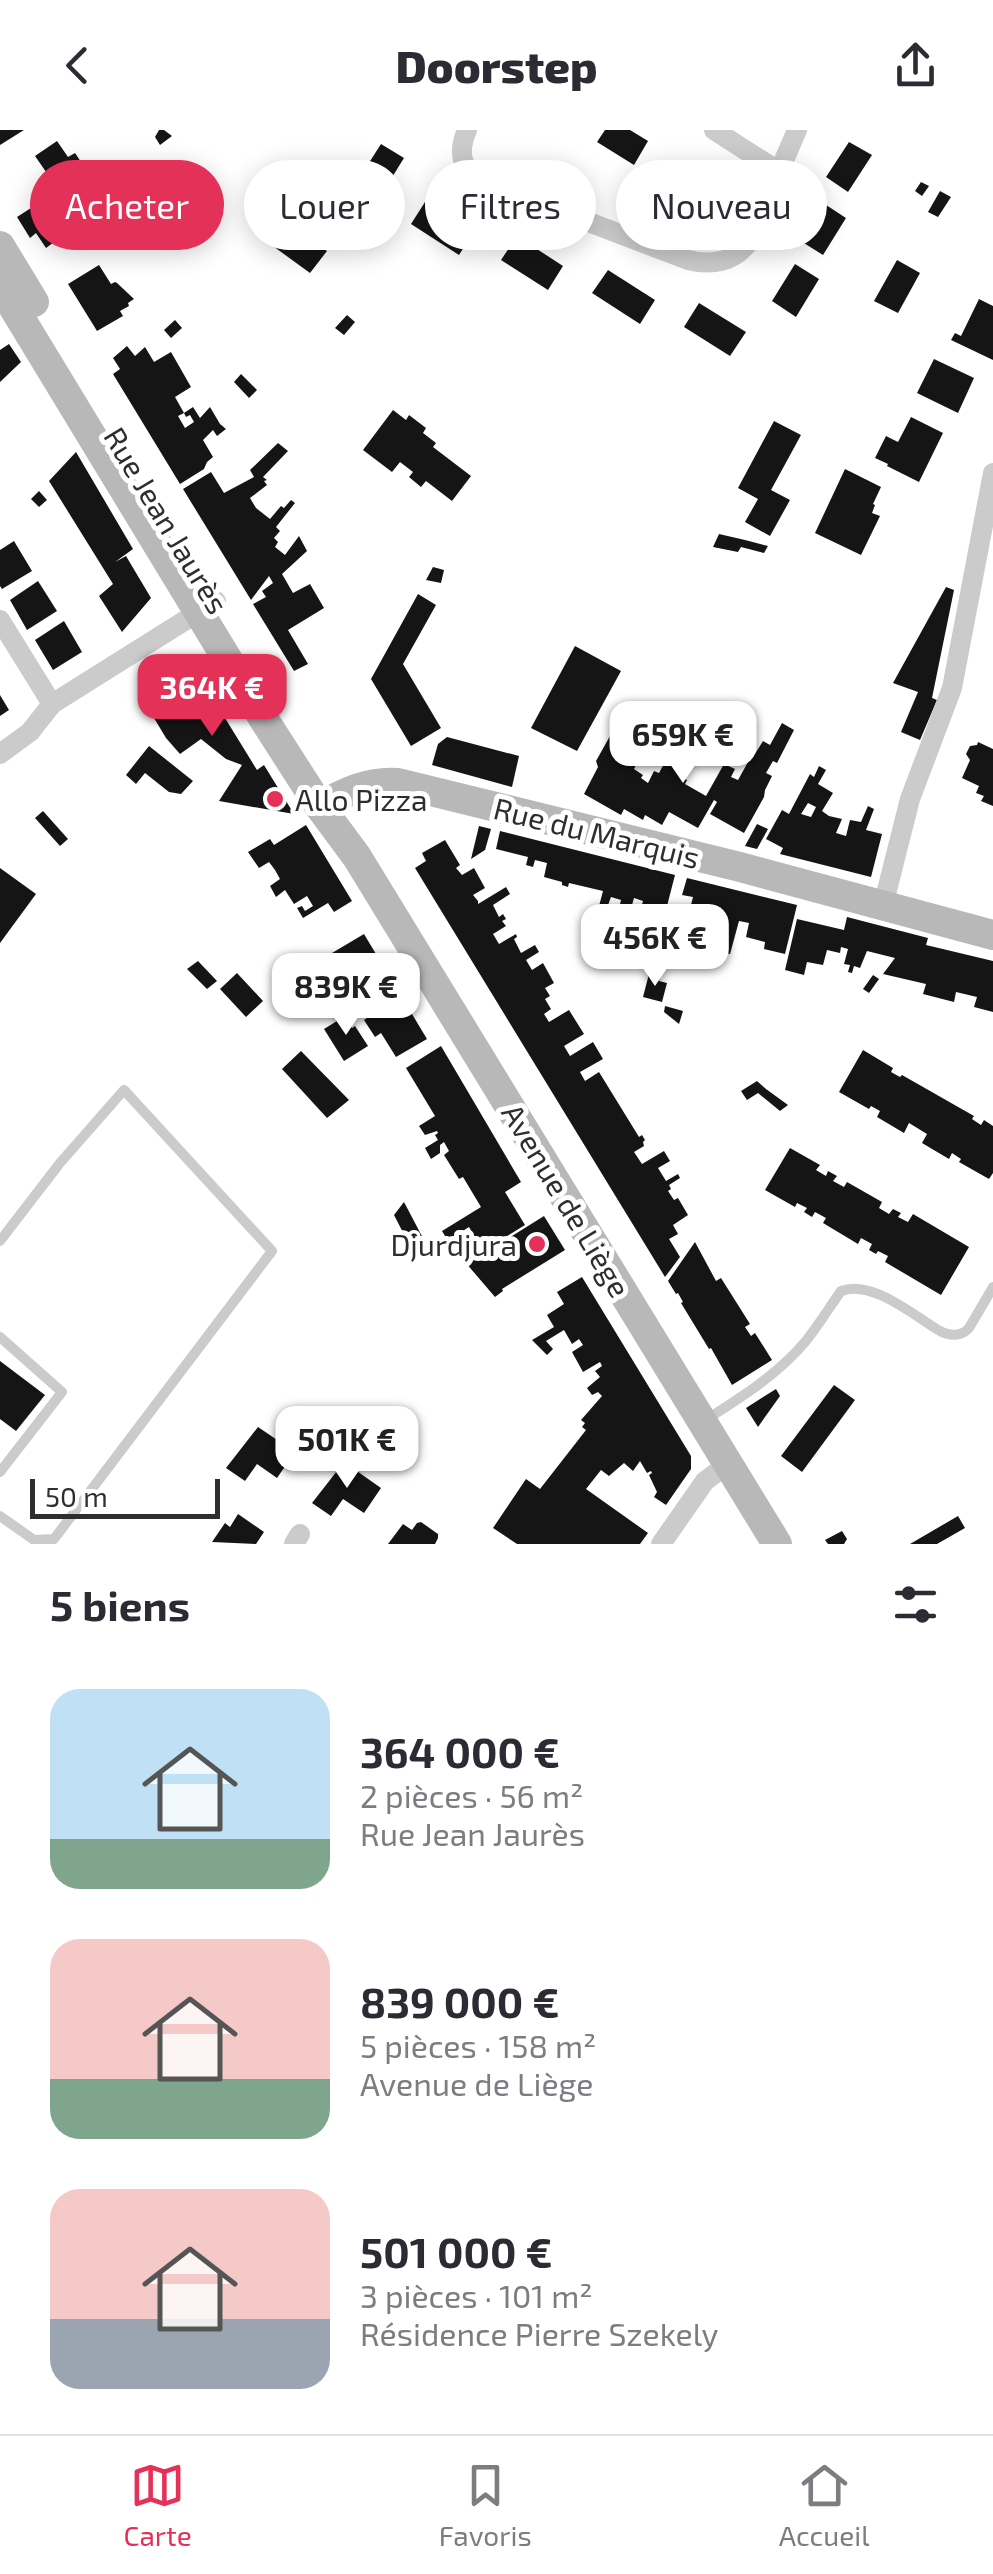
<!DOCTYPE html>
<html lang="fr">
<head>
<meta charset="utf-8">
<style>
  :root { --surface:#fff; --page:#f7f7f7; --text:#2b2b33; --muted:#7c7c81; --line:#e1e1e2; --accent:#e33158 }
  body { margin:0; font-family:"Exo 2",sans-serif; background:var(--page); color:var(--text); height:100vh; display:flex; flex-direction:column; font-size:38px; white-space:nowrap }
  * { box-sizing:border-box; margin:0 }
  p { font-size:32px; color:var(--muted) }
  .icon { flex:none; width:55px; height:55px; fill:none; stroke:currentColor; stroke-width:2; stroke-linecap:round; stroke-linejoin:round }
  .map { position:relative; height:1414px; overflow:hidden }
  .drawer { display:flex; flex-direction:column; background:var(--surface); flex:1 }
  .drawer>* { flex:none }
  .hud { position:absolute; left:30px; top:30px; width:935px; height:90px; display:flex; gap:20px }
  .scale { position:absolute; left:30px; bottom:25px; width:190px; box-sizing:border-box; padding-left:10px; border:5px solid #2e2e2e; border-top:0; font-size:28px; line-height:35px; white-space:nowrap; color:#2e2e2e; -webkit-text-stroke:8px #fff; paint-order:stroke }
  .price { position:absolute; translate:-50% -85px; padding:0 22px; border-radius:20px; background:#fff; color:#222; font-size:32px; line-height:65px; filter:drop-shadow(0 2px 5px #0008) }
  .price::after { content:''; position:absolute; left:50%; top:60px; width:30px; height:22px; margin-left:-15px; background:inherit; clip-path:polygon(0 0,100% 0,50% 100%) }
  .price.active { background:var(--accent); color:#fff }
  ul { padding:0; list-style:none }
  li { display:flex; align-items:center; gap:30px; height:250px; padding:0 50px }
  li span { display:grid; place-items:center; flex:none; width:280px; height:200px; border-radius:30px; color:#555 }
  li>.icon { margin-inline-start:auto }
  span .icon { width:120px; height:120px; fill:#fffc; stroke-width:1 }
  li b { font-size:42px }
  h2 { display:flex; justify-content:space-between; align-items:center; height:120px; padding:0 50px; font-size:42px }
  .pill { padding:0 35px; border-radius:45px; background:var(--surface); box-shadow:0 5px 25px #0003; font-size:35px; line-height:90px }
  .pill.active { background:var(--accent); color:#fff }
  header { display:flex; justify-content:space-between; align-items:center; height:130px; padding:0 50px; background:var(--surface); font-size:45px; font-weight:800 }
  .tab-bar { display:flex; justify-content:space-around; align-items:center; height:140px; border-top:2px solid var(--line); background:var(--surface); font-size:28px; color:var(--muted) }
  .tab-bar a { display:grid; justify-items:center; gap:5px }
  .tab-bar .active { color:var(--accent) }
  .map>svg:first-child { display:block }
  .building { fill:#151515; fill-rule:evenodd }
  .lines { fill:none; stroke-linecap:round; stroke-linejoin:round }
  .service { stroke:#cbcbcb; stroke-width:10 }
  .minor { stroke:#cbcbcb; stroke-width:20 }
  .secondary { stroke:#b8b8b8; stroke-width:30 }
  .poi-dot { fill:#e33158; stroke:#fff; stroke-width:4 }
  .labels { text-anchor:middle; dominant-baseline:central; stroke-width:10; stroke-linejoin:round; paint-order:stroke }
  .street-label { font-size:30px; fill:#2e2e2e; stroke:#fff }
  .poi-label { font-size:30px; fill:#2e2e2e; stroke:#fff; text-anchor:start }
</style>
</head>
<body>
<header><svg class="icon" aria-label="back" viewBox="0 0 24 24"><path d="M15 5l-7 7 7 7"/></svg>Doorstep<svg class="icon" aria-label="share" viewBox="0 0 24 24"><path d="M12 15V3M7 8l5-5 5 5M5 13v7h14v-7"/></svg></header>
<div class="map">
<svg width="993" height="1414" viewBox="0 0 993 1414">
  <rect width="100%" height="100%" fill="#fff"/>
  <g class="building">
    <polygon points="0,0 24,0 0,15"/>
    <polygon points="159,0 164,0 172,6 160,15 155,7"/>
    <polygon points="605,0 630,0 648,11 634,35 597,12"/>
    <polygon points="57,11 68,27 75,23 92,48 99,43 106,53 71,78 35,26"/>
    <polygon points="849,12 872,25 848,62 826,47"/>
    <polygon points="381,14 404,28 381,65 358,50"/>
    <polygon points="703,46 727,61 703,98 680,83"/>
    <polygon points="921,52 929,56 922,66 915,61"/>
    <polygon points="940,61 951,67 938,87 928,82"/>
    <polygon points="425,72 473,103 459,125 411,94"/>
    <polygon points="823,73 846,88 823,125 799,110"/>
    <polygon points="31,78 35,84 40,83 48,95 64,83 77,101 71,105 69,101 46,118 36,103 30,108 17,87"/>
    <polygon points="288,78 294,83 287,93 327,121 310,143 266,111 287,93 280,88"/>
    <polygon points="517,106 563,136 548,160 501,130"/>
    <polygon points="897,130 920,143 898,183 874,171"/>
    <polygon points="795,134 819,149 796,187 772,171"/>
    <polygon points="99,135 111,154 115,152 117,153 134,169 128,173 129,176 120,181 123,186 97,201 68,154"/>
    <polygon points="608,140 655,170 640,194 592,163"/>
    <polygon points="979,169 993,176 993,230 951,210 955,203 961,206"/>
    <polygon points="699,173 746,202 730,226 684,197"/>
    <polygon points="347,185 355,192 344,205 335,198"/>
    <polygon points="175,190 182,198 171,208 164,200"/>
    <polygon points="9,214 21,232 0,252 0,220"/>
    <polygon points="127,216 135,226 145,217 154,232 171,222 191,257 175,267 184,283 178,286 185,298 194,292 190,285 186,287 184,283 193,277 200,288 210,277 220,294 226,299 217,306 213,300 203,310 213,327 207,332 204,339 180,354 113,244 120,239 113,228"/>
    <polygon points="934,229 974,248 958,283 917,263"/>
    <polygon points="241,244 257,260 249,268 234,252"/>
    <polygon points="393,280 406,290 409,285 426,298 423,303 436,313 433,317 471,346 452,371 426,351 421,357 409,347 413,342 400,332 392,342 363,320"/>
    <polygon points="911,287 943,303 919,352 887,336 888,334 875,328 886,306 898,312"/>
    <polygon points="774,291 801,305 771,360 790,370 770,406 745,392 758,369 738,358"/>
    <polygon points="278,313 288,321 263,347 267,350 264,351 267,355 250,368 256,378 270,389 281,376 284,378 291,370 295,373 276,397 280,401 274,408 278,412 275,417 285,425 299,406 307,421 282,444 293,463 310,454 324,478 288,500 308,534 294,541 253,474 266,467 262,461 273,453 269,446 251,470 183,359 211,342 224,363 254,347 250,340"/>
    <polygon points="76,322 133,419 115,432 126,426 151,468 122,502 99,466 113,454 49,351"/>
    <polygon points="845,339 881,357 873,374 875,375 872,383 880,386 861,425 815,403"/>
    <polygon points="39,361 47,370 39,377 31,369"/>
    <polygon points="719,404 745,410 768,416 764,423 741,417 738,422 713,417"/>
    <polygon points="14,411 32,441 2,459 0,456 0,420"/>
    <polygon points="433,437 444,440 441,453 426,450"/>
    <polygon points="38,451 57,481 27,500 10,470"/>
    <polygon points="946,457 954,460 932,568 937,570 920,610 901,602 918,562 893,553"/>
    <polygon points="418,464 436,475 403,534 441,598 411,616 371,549"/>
    <polygon points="64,491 82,522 53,540 35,510"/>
    <polygon points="575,516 621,541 577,621 531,598"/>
    <polygon points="193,536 257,640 264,635 294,684 219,671 242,635 226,629 201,609 180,624 166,608 145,573 168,552"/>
    <polygon points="0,565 9,580 0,586"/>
    <polygon points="619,590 625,593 616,610 621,613 617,621 627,627 635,613 641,617 635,627 639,629 634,639 643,645 641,648 648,653 654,641 659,643 665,632 672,636 676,628 683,632 677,644 687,650 685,654 706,666 724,634 735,639 731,647 738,650 753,623 755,624 763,611 770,615 782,593 794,600 777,633 773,631 766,643 772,646 765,660 764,667 744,703 710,684 717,672 714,670 698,698 669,682 662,695 645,685 643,690 624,679 621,685 584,664 598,637 596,631"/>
    <polygon points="447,607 519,626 512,657 432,635 438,614"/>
    <polygon points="978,612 993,619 993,676 981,671 984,666 976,663 979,656 962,648 970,630 966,624 970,616 977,615"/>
    <polygon points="149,616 193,651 181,664 169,662 145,643 136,654 126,645"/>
    <path d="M819 636 826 640 818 654 833 663 822 681 829 686 842 689 836 703 846 706 850 690 861 692 868 676 874 679 866 700 882 704 871 747 780 724 783 718 766 709 782 680 789 684 810 644 814 647ZM808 673 816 677 811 687 801 684Z"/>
    <polygon points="43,681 68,709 60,716 35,688"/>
    <polygon points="757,694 768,699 757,719 745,716"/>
    <polygon points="306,695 352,771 334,782 328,773 303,788 297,778 302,776 305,781 313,776 307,766 294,774 285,760 276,767 270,756 280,749 275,740 269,732 259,738 248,722 270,709 274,715"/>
    <polygon points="479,696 491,699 485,720 471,729"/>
    <polygon points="500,701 675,745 667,776 661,774 657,787 648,784 643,802 635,799 643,771 634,768 630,782 626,781 618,809 612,807 621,770 611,767 600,797 594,795 603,761 569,753 568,757 562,755 562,752 544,747 547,733 535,730 533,737 526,735 528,727 496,719"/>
    <polygon points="445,710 460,735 456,738 462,745 474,738 485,758 473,765 478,771 478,774 506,757 510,764 493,775 499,787 503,784 506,789 502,791 506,796 493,804 499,814 516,804 517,807 514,809 521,823 535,815 539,822 526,830 532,840 543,833 554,853 545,858 550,866 545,869 551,879 544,884 549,892 569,880 584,904 564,916 570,926 593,912 603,929 580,942 585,951 599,942 639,1007 642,1005 645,1010 643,1012 644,1016 634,1022 642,1034 664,1021 670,1031 658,1038 666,1051 678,1044 680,1048 669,1055 671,1059 668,1061 674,1070 678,1068 688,1085 673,1095 678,1104 669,1109 680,1127 665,1147 415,738 426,731 422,723"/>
    <polygon points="0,738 36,764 0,813"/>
    <polygon points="687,748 797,775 785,824 764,819 765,812 746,807 749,793 739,791 730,824 720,822 722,815 711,812 718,785 707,783 701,810 683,806 693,767 682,765"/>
    <polygon points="847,787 928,808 926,815 993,831 993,882 974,877 977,867 956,862 954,872 923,864 926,854 883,844 895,828 867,821 860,838 854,836 852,843 848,842 850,835 844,834 848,819 841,817 840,823 827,820 823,835 807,832 804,845 785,840 797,789 844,800"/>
    <polygon points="364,804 427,909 396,927 381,903 375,907 364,890 371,885 332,823"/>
    <polygon points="589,815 606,828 604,838 586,825"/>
    <polygon points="198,831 217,851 207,859 187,839"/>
    <polygon points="237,843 263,871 246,887 220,859"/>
    <polygon points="649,844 660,847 659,851 667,853 662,872 643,867"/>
    <polygon points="873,845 879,849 869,863 863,859"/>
    <polygon points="665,876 683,881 679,894 664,882"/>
    <polygon points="345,886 352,898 355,896 368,916 344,931 324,899"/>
    <polygon points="441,916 521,1052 505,1062 525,1095 483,1121 469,1097 458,1104 461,1107 450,1114 442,1101 481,1077 463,1047 459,1049 444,1025 449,1021 444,1012 440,1015 440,1023 431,1029 425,1018 438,1010 435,1005 438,1003 437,1001 425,1005 419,996 435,986 406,938"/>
    <polygon points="863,920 893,938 891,942 900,947 902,945 974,986 972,989 981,995 984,990 993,996 993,1043 989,1049 959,1032 961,1029 952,1023 949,1029 922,1013 927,1004 909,993 904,1003 877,987 880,981 871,976 869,979 839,962"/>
    <polygon points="301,921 349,970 327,988 282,939"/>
    <polygon points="757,951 766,959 788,975 780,981 758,963 747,970 741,961"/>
    <polygon points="790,1018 820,1035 816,1040 826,1046 828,1041 837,1046 833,1051 844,1057 847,1052 882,1072 879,1078 889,1084 893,1079 901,1083 898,1087 908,1092 913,1084 969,1117 941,1165 885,1132 888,1126 878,1121 876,1124 869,1120 872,1114 861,1108 858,1114 823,1093 826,1088 815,1082 812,1087 804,1082 807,1078 797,1073 795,1077 765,1060"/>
    <polygon points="404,1072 425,1112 412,1120 394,1085"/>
    <polygon points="544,1086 565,1120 502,1159 503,1161 495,1167 465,1132 480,1123 480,1126"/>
    <polygon points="695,1112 716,1151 721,1148 750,1194 745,1197 751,1206 755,1203 772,1230 732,1255 711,1218 709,1219 681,1173 683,1172 678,1163 676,1164 668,1151"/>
    <polygon points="582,1147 691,1326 691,1339 666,1375 654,1367 657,1362 649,1345 652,1343 651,1341 647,1343 640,1331 633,1341 624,1333 609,1346 601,1340 586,1359 648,1403 640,1414 517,1414 493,1398 526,1349 540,1359 586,1300 582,1297 585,1293 581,1290 602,1266 598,1262 592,1265 587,1258 600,1247 595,1241 602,1236 600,1232 583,1242 572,1222 583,1215 579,1209 572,1214 564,1200 546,1211 553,1219 547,1225 532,1210 554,1197 547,1185 564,1174 557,1162"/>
    <polygon points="0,1231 45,1265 16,1301 0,1289"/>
    <polygon points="834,1255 855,1270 802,1342 781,1326"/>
    <polygon points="776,1259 780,1266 758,1297 746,1278"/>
    <polygon points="258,1297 295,1322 277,1348 257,1334 245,1351 226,1338"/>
    <polygon points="344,1332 381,1358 364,1383 343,1369 331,1386 312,1373"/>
    <polygon points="238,1384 264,1402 256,1414 212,1412 225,1393 230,1397"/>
    <polygon points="958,1386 965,1398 937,1414 910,1414"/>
    <polygon points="421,1392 438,1404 438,1408 435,1414 388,1414 403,1394 412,1400 417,1393"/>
    <polygon points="842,1401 847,1409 844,1414 828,1414 825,1410"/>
  </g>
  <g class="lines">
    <g class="service">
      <polyline points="0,1111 60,1033 124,960 272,1121 54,1409 34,1410 0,1386"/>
      <polyline points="0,1207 62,1262 0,1342"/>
      <path d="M707 1289C742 1267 778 1244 805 1212 818 1196 829 1178 841 1161 871 1149 913 1185 940 1201 950 1206 961 1207 969 1198L993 1157"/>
    </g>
    <g class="minor">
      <path d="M467 0C458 21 460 39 481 51L688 130C712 136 734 132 749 112L797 0"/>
      <polyline points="714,0 778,41"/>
      <polyline points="0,490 52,574 216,471"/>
      <polyline points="0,624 30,602 52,574"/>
      <polyline points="883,776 910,669 952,558 993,343"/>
      <polyline points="294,1414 300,1404"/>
      <polyline points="661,1414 705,1351 728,1334"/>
    </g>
    <g class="secondary">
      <polyline points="0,116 34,172"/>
      <polyline points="0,155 263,588 320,677 357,727 777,1414"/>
      <path d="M320 677C344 662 368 651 398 653L740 737 993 805"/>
    </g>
  </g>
  <g class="poi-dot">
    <circle cx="275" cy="669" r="10"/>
    <circle cx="537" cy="1114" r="10"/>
  </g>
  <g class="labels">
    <g class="street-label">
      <text transform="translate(167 390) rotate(59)">Rue Jean Jaurès</text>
      <text transform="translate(597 702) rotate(14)">Rue du Marquis</text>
      <text transform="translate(567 1070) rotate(59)">Avenue de Liège</text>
    </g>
    <g class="poi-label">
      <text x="295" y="669">Allo Pizza</text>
      <text x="517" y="1114" text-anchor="end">Djurdjura</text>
    </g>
  </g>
</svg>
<div class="scale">50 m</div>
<b class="price active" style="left:212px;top:609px">364K €</b>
<b class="price" style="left:683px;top:656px">659K €</b>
<b class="price" style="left:655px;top:859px">456K €</b>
<b class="price" style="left:346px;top:908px">839K €</b>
<b class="price" style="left:347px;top:1361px">501K €</b>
<div class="hud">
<a class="pill active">Acheter</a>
<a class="pill">Louer</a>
<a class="pill">Filtres</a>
<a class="pill">Nouveau</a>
</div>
</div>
<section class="drawer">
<h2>5 biens<svg class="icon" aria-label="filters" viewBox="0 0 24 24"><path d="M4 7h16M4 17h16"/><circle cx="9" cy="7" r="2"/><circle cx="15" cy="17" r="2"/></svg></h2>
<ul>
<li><span style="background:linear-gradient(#bfe0f5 75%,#7fa58c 0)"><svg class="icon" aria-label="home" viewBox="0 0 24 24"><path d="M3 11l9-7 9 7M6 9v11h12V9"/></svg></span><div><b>364 000 €</b><p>2 pièces · 56 m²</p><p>Rue Jean Jaurès</p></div></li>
<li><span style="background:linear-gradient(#f6c9c9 70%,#7fa58c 0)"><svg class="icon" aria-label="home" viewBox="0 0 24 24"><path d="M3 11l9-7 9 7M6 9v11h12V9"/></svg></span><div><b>839 000 €</b><p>5 pièces · 158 m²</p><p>Avenue de Liège</p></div></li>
<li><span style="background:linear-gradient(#f6c9c9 65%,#9aa5b1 0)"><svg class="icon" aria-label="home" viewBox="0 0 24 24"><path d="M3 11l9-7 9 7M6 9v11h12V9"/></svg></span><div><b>501 000 €</b><p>3 pièces · 101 m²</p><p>Résidence Pierre Szekely</p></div></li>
</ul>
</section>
<nav class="tab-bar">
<a class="active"><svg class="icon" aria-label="map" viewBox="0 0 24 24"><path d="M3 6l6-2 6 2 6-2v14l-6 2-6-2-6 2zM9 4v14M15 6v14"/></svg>Carte</a>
<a><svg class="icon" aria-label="saved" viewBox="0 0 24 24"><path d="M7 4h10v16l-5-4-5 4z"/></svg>Favoris</a>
<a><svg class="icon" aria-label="home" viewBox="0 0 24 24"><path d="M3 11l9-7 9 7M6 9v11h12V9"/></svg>Accueil</a>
</nav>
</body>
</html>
